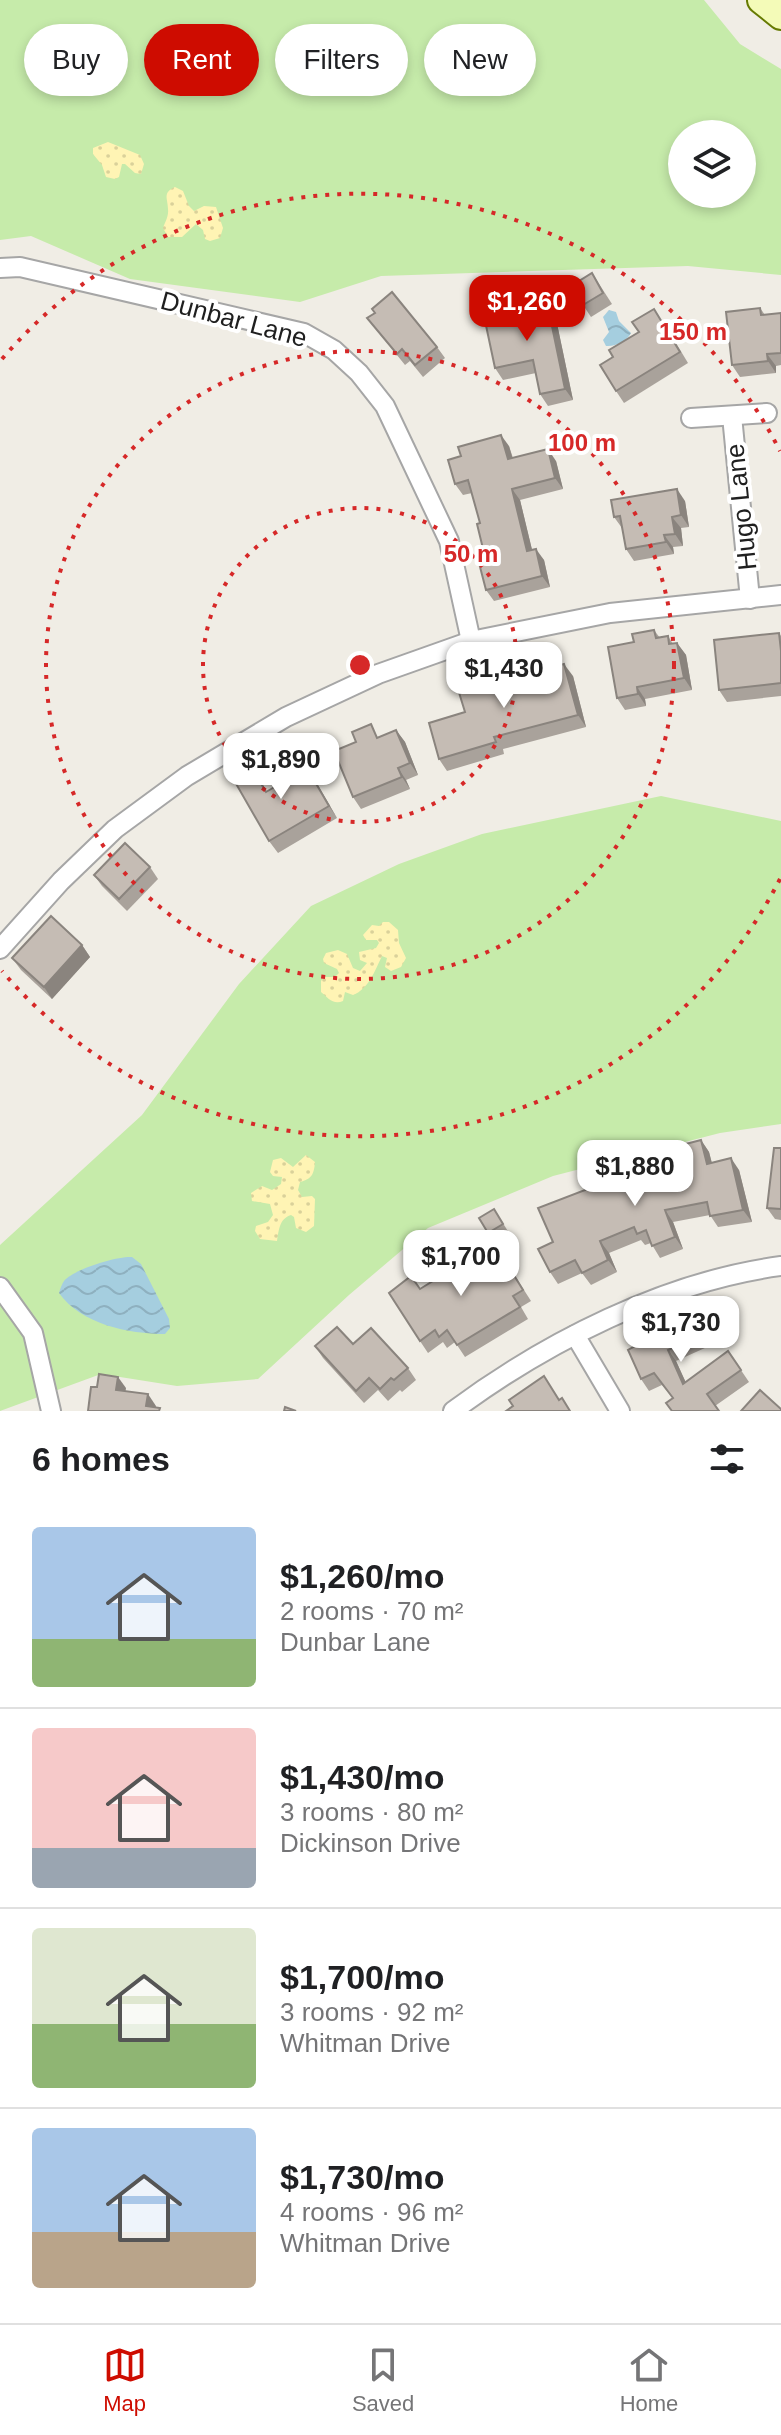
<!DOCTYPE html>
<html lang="en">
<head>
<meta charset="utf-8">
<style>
  :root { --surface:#fff; --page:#f2f2f2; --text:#202124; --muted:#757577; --line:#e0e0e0; --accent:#ce0c00 }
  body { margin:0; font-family:Arial,sans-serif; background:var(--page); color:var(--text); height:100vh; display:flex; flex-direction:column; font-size:30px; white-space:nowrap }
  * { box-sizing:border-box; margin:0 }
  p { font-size:26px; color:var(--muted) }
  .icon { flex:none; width:44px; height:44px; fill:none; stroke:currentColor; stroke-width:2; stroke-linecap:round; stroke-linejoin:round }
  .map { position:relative; height:1411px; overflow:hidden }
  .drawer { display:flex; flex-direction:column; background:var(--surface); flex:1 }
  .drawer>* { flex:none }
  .hud { position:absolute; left:24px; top:24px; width:734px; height:72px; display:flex; gap:16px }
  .buttons { position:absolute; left:668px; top:120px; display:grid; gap:16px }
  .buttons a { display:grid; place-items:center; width:88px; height:88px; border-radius:50%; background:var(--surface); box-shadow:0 4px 12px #0003; font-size:40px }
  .price { position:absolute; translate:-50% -68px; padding:0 18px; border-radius:16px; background:#fff; color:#222; font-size:26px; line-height:52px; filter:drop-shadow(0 2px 4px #0008) }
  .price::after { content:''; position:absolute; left:50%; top:48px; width:24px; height:18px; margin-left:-12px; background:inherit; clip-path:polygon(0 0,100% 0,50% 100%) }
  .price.on { background:var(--accent); color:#fff }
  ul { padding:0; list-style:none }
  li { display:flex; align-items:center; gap:24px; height:200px; padding:0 32px }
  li+li { border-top:2px solid var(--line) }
  li span { display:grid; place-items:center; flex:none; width:224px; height:160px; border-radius:8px; color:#555 }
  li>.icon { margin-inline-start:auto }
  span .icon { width:96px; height:96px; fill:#fffc; stroke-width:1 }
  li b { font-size:34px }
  h2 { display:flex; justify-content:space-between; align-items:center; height:96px; padding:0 32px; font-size:34px }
  .pill { padding:0 28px; border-radius:36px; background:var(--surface); box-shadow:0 4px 12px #0003; font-size:28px; line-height:72px }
  .pill.on { background:var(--accent); color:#fff }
  .menu { display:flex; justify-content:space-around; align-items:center; height:112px; border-top:2px solid var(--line); background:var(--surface); font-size:22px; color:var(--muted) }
  .menu a { display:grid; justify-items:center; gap:4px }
  .menu .on { color:var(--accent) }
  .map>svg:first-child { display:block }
  .grass { fill:#c6ebaa; fill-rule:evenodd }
  .sand { fill:url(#sand-dots) }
  .water { fill:url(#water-waves) }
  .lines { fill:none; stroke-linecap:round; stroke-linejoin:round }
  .street-casing { stroke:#a6a6a6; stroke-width:22 }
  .secondary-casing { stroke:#667a02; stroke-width:30 }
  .street { stroke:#fff; stroke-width:18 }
  .secondary { stroke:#f4fbb8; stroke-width:26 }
  .wall { fill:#a9a29b }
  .shaded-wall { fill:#8a847e }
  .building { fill:#c5bcb4; stroke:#8a847e; stroke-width:2 }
  .ring { fill:none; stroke:#d62828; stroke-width:4; stroke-dasharray:4 8 }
  .labels { text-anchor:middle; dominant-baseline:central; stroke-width:8; stroke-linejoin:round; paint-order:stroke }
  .street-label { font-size:26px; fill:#1f1f1f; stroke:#fff }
  .centre { fill:#d62828; stroke:#fff; stroke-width:4 }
  .ring-label { font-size:24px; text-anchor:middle; font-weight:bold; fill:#d62828; stroke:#fff; stroke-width:8; stroke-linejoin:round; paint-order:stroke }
</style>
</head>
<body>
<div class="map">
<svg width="781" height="1411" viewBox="0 0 781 1411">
  <defs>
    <pattern id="sand-dots" width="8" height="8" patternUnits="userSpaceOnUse" patternTransform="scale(2)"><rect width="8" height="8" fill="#fff4b4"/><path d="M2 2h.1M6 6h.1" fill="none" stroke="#dad19a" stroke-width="1.8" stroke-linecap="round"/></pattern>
    <pattern id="water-waves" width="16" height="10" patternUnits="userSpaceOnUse" patternTransform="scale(2)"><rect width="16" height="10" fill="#a5cedf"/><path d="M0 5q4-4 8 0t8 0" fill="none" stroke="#8eb0bf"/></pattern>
  </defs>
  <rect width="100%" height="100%" fill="#f0ede5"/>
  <g class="grass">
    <path d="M0 0H704L740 44 781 69V275L688 266 381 276 300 302 130 279 31 236 0 240ZM682 134H742V194H682Z"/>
    <polygon points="661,796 781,821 781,1124 720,1133 553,1176 428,1228 349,1295 258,1379 177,1386 101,1374 0,1411 0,1245 142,1115 239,984 311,906 399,864 482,834"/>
  </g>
  <g class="sand">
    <polygon points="108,142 140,155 144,164 141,174 135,173 125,164 122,164 119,177 115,179 106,177 102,165 93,154 93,148"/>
    <path d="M175 187 183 191 189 206 194 211 204 206 216 207 223 228 220 238 210 241 205 239 203 230 196 224 182 237H168L163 228C165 222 169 216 168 209 168 198 162 193 175 187Z"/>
    <path d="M383 922H389L398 930 399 943 406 958 401 967 391 971 385 967 387 958 382 956C375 970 369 989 353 995L345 992 343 1001C333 1005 328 998 321 992V981L324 977H335L339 973 337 969 324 963 323 959 326 953 338 950 347 954 353 968 360 971 367 963 360 960 359 952 376 948 379 943 377 940H366L363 935 372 925 379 926Z"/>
    <path d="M306 1155 315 1162C314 1174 312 1179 300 1182L298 1190 302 1197 312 1196 315 1199 314 1226 306 1232 296 1228 294 1217 291 1215C279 1219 279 1230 277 1241L260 1239 255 1231 256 1226 268 1222 273 1215 270 1204 252 1201 251 1193 262 1186 272 1190 281 1184 282 1177 273 1176 270 1172 273 1160 281 1158 293 1167Z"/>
  </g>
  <g class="water">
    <path d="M609 310 616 312 619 321 631 333C627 341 615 347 606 346L603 340 609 332 603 317Z"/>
    <path d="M132 1257 141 1264 169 1319 170 1328 165 1334C128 1334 81 1324 59 1293 60 1289 62 1284 64 1281 74 1269 117 1256 132 1257Z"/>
  </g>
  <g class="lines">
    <g class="street-casing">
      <g id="street">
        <polyline points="0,268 20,267 304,333 334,350 359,373 385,406 449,541 471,641"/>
        <polyline points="732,416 750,599"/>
        <polyline points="691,418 767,413"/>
        <polyline points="0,949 61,881 115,829 187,776 286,717 378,674 471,641 610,613 781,595"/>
        <polyline points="0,1287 33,1333 51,1411"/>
        <polyline points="575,1335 620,1411"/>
        <path d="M453 1411C546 1342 666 1281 781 1266"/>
      </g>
    </g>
    <g class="secondary-casing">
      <polyline id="secondary" points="761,0 781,16"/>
    </g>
    <use href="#street" class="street"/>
    <use href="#secondary" class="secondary"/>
  </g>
  <g class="wall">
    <polygon points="592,273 612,304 591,317 583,305"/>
    <polygon points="760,308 765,315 781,313 781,365 776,366 776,373 740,377 732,365"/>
    <polygon points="555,314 573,400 548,406 540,394 536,373 503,380 495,368"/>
    <polygon points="367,318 437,347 445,358 423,377 410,361 405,365"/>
    <polygon points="662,320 688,363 624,403 616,391 613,357"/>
    <polygon points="509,446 513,458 556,461 563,489 520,500 532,550 544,560 550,587 494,601 486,590 486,561 480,523 472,493 463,495 455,484"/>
    <polygon points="685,501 689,527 681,528 683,546 673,547 674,554 634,561 626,549 622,528 614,517"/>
    <polygon points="654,630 660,638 668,636 673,644 677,643 686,655 692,690 645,699 646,706 625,710 617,698 634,642"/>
    <polygon points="779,633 781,636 781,696 727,702 719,690"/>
    <polygon points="573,676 586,727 503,749 504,754 447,771 439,759 465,712 482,686"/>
    <polygon points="396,730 405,742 418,775 406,780 410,789 361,809 353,797 380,737"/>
    <polygon points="307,768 337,818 278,853 269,841 258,776 267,792"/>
    <polygon points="150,867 158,879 127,911 102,886 94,875"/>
    <polygon points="82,945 90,957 52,999 21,970 12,958"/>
    <polygon points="701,1140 709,1152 712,1163 739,1170 752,1222 718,1227 710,1215 673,1222 683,1249 660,1258 651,1243 645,1245 641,1240 609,1253 617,1272 591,1285 582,1273 558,1284 550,1272 553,1242 624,1175 634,1190 680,1172"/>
    <polygon points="781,1148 781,1220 775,1219 767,1208"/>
    <polygon points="494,1209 511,1236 496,1244 488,1233"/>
    <polygon points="494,1243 531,1301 521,1307 528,1319 465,1357 455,1342 447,1348 443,1342 428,1353 420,1341 420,1289"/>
    <polygon points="707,1322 716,1343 676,1361 686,1383 728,1351 749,1382 715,1406 673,1398 662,1385 649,1391 641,1379 628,1350"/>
    <polygon points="353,1344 408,1368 416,1380 402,1392 400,1390 388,1401 378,1390 364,1403 323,1358 315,1346"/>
  </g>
  <g class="shaded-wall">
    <polygon points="547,302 555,314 573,400 565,389"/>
    <polygon points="767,354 776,366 776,373 768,361"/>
    <polygon points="501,435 509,446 516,471 508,459"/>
    <polygon points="548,449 556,461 563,489 555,478"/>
    <polygon points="512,489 520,500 535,562 527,551"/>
    <polygon points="677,489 685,501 689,527 681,515"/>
    <polygon points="672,517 681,528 683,546 675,534"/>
    <polygon points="664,535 673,547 674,554 666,542"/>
    <polygon points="536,549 544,560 550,587 542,576"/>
    <polygon points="677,643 686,655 692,690 684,678"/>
    <polygon points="564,664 573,676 586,727 578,715"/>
    <polygon points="637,687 645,699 646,706 638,694"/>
    <polygon points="396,730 405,742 418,775 410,763"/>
    <polygon points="307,768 315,780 337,818 329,806"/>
    <polygon points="398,768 406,780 410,789 402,777"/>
    <polygon points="82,945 90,957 52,999 44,987"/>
    <polygon points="701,1140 709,1152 715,1176 707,1164"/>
    <polygon points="731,1158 739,1170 752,1222 743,1210"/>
    <polygon points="624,1175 633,1186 639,1203 631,1191"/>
    <polygon points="665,1210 673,1222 683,1249 675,1237"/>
    <polygon points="600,1241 609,1253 617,1272 608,1260"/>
    <polygon points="698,1310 707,1322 716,1343 708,1332"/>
    <polygon points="668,1350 676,1361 692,1396 683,1384"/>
    <polygon points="118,1377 126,1388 124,1402 116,1390"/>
    <polygon points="148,1394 156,1406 155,1411 146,1406"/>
  </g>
  <g class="building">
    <polygon points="592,273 603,293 583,305 571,286"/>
    <polygon points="392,292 437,347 415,365 402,349 397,354 367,318 375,313 372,309"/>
    <polygon points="547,302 565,389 540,394 533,360 495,368 484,316"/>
    <polygon points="760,308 761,315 781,313 781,353 767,354 768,361 732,365 726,312"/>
    <polygon points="654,309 680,352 616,391 600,365 613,357 609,350 639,332 632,322"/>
    <polygon points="501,435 508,459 548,449 555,478 512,489 527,551 536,549 542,576 486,590 479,563 486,561 477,524 480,523 468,480 455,484 448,460 461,456 458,447"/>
    <polygon points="677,489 681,515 672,517 675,534 664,535 666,542 626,549 620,516 614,517 611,500"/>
    <polygon points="654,630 656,638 668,636 669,644 677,643 684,678 637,687 638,694 617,698 608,647 634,642 632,634"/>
    <polygon points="779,633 781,651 781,683 719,690 714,640"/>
    <polygon points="564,664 578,715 494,737 496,742 439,759 429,723 465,712 457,686 477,680 479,686"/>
    <polygon points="371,724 377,738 396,730 410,763 398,768 402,777 353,797 334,751 356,742 352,732"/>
    <polygon points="250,765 266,792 307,768 329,806 269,841 231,775"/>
    <polygon points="125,843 150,867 119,899 94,875"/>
    <polygon points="51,916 82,945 44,987 12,958"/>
    <polygon points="701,1140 707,1164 731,1158 743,1210 710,1216 707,1202 665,1210 675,1237 652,1246 646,1230 637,1234 634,1227 600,1241 608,1260 582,1273 575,1260 550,1272 538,1249 553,1242 538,1208 624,1175 631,1191 680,1172 674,1147"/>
    <polygon points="774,1148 781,1148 781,1209 767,1208"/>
    <polygon points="494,1209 503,1224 488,1233 479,1218"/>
    <polygon points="494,1243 523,1290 513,1296 520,1307 457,1345 447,1330 439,1337 435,1330 420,1341 389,1293 411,1276 420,1289"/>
    <polygon points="698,1310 708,1332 668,1350 683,1384 728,1351 741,1370 707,1394 719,1411 672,1411 666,1403 673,1398 654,1373 641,1379 628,1350 635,1346 632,1340"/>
    <polygon points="337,1327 353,1344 371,1328 408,1368 394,1380 391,1378 380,1389 369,1378 356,1391 315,1346"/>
    <polygon points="99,1374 118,1377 116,1390 148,1394 146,1406 160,1408 159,1411 88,1411 91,1387 97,1387"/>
    <polygon points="544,1376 559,1400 562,1398 570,1411 506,1411 513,1406 509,1400"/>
    <polygon points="760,1390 781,1409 781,1411 741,1411"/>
    <polygon points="285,1407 296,1411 284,1411"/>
  </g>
  <g class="ring">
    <circle cx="360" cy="665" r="157"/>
    <circle cx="360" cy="665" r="314"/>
    <path d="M780 879A471 471 0 0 1 2 971M2 359A471 471 0 0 1 780 451"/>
  </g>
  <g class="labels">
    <g class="street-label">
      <text transform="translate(234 319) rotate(15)">Dunbar Lane</text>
      <text transform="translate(741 507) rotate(-96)">Hugo Lane</text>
    </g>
  </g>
  <circle cx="360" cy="665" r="12" class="centre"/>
  <g class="ring-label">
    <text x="693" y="340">150 m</text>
    <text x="582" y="451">100 m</text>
    <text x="471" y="562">50 m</text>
  </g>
</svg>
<div class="buttons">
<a><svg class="icon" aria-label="layers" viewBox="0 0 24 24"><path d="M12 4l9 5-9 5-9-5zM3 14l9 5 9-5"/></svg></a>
</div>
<b class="price on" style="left:527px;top:343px">$1,260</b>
<b class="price" style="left:504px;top:710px">$1,430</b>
<b class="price" style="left:281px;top:801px">$1,890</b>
<b class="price" style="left:635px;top:1208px">$1,880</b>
<b class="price" style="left:461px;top:1298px">$1,700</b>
<b class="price" style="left:681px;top:1364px">$1,730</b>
<div class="hud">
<a class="pill">Buy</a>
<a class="pill on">Rent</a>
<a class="pill">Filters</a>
<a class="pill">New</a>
</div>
</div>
<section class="drawer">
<h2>6 homes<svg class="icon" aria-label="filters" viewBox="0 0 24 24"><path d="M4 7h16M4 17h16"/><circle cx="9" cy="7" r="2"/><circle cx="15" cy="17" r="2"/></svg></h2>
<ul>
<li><span style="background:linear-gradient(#a9c7e8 70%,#8fb573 0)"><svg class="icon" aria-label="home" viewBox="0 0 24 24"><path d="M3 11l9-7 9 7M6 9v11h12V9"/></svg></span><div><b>$1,260/mo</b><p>2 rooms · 70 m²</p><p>Dunbar Lane</p></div></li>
<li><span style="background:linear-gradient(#f6c9c9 75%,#9aa5b1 0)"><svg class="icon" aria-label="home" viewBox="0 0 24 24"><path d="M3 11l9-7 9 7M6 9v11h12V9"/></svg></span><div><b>$1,430/mo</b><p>3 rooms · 80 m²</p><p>Dickinson Drive</p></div></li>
<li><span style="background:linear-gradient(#dfe7d0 60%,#8fb573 0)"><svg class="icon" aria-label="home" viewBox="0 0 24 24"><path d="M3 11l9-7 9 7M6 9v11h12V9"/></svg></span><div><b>$1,700/mo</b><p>3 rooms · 92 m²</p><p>Whitman Drive</p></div></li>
<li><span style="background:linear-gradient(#a9c7e8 65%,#b9a48a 0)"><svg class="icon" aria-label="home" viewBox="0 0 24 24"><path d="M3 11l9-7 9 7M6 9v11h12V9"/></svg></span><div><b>$1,730/mo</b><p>4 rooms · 96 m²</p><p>Whitman Drive</p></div></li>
</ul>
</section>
<nav class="menu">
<a class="on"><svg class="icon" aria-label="map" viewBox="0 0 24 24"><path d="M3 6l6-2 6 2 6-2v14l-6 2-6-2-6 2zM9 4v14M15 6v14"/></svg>Map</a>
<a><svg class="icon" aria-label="saved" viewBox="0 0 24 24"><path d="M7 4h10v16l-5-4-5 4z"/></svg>Saved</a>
<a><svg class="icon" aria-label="home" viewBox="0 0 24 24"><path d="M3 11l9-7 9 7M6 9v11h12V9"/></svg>Home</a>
</nav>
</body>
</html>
